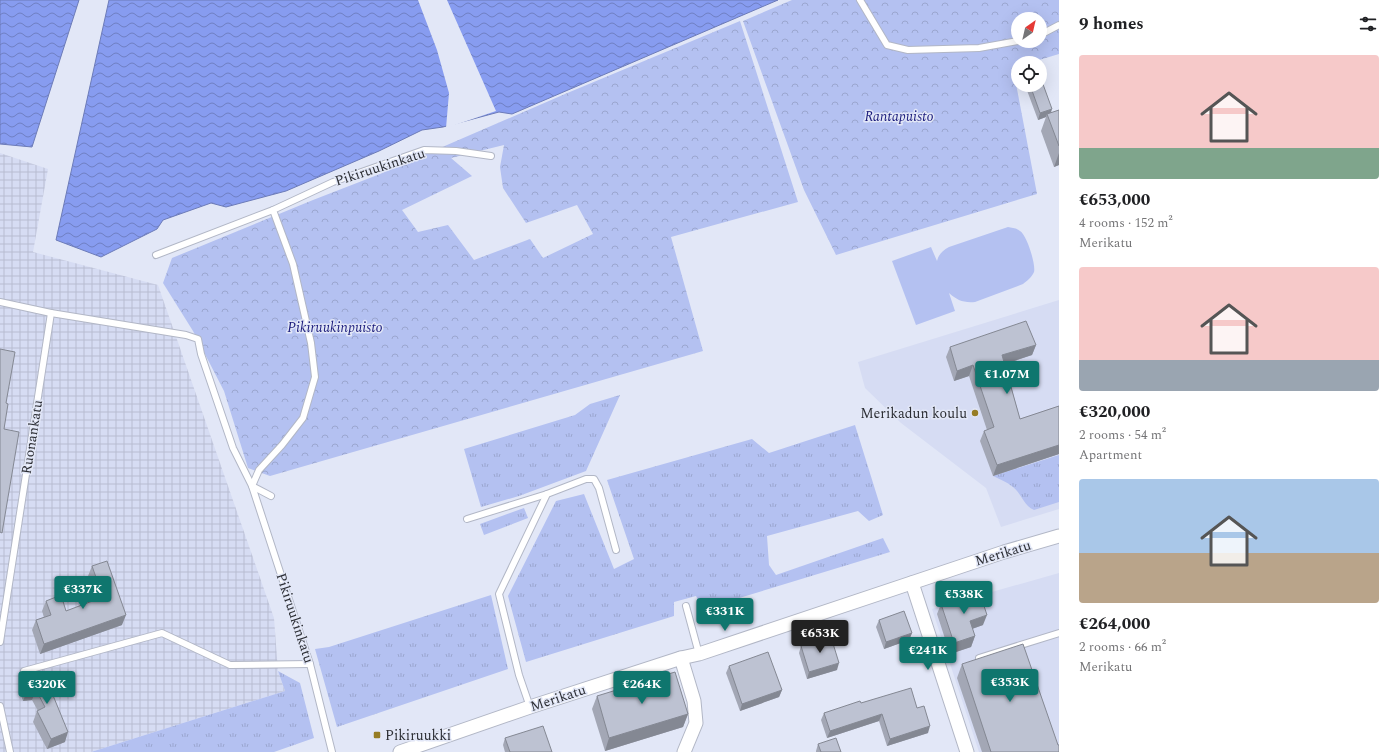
<!DOCTYPE html>
<html lang="en">
<head>
<meta charset="utf-8">
<style>
  :root { --surface:#fff; --page:#f2f2f2; --text:#202124; --muted:#757577; --accent:#0f766e }
  body { margin:0; font-family:Spectral,serif; background:var(--page); color:var(--text); height:100vh; display:flex; flex-direction:column; font-size:15px; white-space:nowrap }
  * { box-sizing:border-box; margin:0 }
  p { font-size:13px; color:var(--muted) }
  .icon { flex:none; width:22px; height:22px; fill:none; stroke:currentColor; stroke-width:2; stroke-linecap:round; stroke-linejoin:round }
  .map { position:relative; flex:1; overflow:hidden }
  .side { display:flex; flex-direction:column; background:var(--surface); width:340px }
  .side>* { flex:none }
  .needle { width:26px; rotate:34deg }
  .controls { position:absolute; left:1011px; top:12px; display:grid; gap:8px }
  .controls a { display:grid; place-items:center; width:36px; height:36px; border-radius:50%; background:var(--surface); box-shadow:0 4px 16px #0002; font-size:20px }
  .price { position:absolute; translate:-50% -34px; padding:0 9px; border-radius:4px; background:var(--accent); color:#fff; font-size:13px; line-height:26px; filter:drop-shadow(0 1px 2px #0008) }
  .price::after { content:''; position:absolute; left:50%; top:24px; width:12px; height:9px; margin-left:-6px; background:inherit; clip-path:polygon(0 0,100% 0,50% 100%) }
  .price.current { background:#222; color:#fff }
  ul { padding:0; list-style:none }
  li { display:grid; align-content:center; gap:8px; height:212px; padding:0 20px }
  li span { display:grid; place-items:center; height:124px; border-radius:4px; color:#555 }
  li>.icon { margin-inline-start:auto }
  span .icon { width:72px; height:72px; fill:#fffc; stroke-width:1 }
  li b { font-size:17px }
  h2 { display:flex; justify-content:space-between; align-items:center; height:48px; padding:0 20px; font-size:17px }
  main { display:flex; flex:1; min-height:0 }
  .map>svg:first-child { display:block }
  .built { fill:#d6dcf3 }
  .industrial { fill:url(#industrial-grid) }
  .grass { fill:url(#grass-tufts) }
  .park { fill:url(#park-crowns); fill-rule:evenodd }
  .garden { fill:#b4c1f1 }
  .water { fill:url(#water-waves); stroke:#6c7bb8 }
  .pier { fill:#e2e7f7 }
  .lines { fill:none; stroke-linecap:round; stroke-linejoin:round }
  .lane-casing { stroke:#b2b7c6; stroke-width:8 }
  .street-casing { stroke:#b2b7c6; stroke-width:15 }
  .lane { stroke:#fff; stroke-width:6 }
  .street { stroke:#fff; stroke-width:13 }
  .wall { fill:#a3a7b5 }
  .shaded-wall { fill:#848893 }
  .building { fill:#bdc2d2; stroke:#848893 }
  .poi-dot { fill:#967c24; stroke:#e2e7f7; stroke-width:1.5 }
  .labels { text-anchor:middle; dominant-baseline:central; stroke-width:3; stroke-linejoin:round; paint-order:stroke }
  .park-label { font-size:14px; font-style:italic; fill:#1b1c7c; stroke:#e2e7f7 }
  .street-label { font-size:14px; fill:#2c2e34; stroke:#e2e7f7 }
  .poi-label { font-size:14px; fill:#2c2e34; stroke:#e2e7f7; text-anchor:end }
</style>
</head>
<body>
<main>
<div class="map">
<svg width="1059" height="752" viewBox="0 0 1059 752">
  <defs>
    <pattern id="industrial-grid" width="8" height="8" patternUnits="userSpaceOnUse"><rect width="8" height="8" fill="#d6dcf3"/><path d="M0 4h8M4 0v8" fill="none" stroke="#b8bdd1"/></pattern>
    <pattern id="grass-tufts" width="24" height="20" patternUnits="userSpaceOnUse"><rect width="24" height="20" fill="#b4c1f1"/><path d="M3 7l-1-3M5 7V3M7 7l1-3M15 17l-1-3M17 17v-4M19 17l1-3" fill="none" stroke="#9ba6cf"/></pattern>
    <pattern id="park-crowns" width="20" height="18" patternUnits="userSpaceOnUse"><rect width="20" height="18" fill="#b4c1f1"/><path d="M2 6a3 3 0 1 1 6 0M12 15a3 3 0 1 1 6 0" fill="none" stroke="#9ba6cf"/></pattern>
    <pattern id="water-waves" width="16" height="10" patternUnits="userSpaceOnUse"><rect width="16" height="10" fill="#879cf0"/><path d="M0 5q4-4 8 0t8 0" fill="none" stroke="#6f80c3"/></pattern>
  </defs>
  <rect width="100%" height="100%" fill="#e2e7f7"/>
  <g class="built">
    <polygon points="1059,300 1059,509 1001,527 986,488 901,423 865,388 858,362"/>
    <polygon points="1059,573 1059,752 979,752 932,609"/>
  </g>
  <polygon class="industrial" points="0,153 48,169 33,252 158,285 274,618 278,671 285,691 91,752 0,752"/>
  <g class="grass">
    <polygon points="620,395 586,471 519,496 481,507 464,449 575,415 590,404"/>
    <polygon points="855,425 883,515 869,521 858,511 767,536 769,565 776,575 883,538 890,552 703,609 696,596 674,602 674,616 526,662 508,596 556,501 584,494 614,569 634,559 607,480 752,439 769,453"/>
    <path d="M1059 455V502L1034 510C1023 505 1022 494 1013 487 1007 482 999 479 993 476Z"/>
    <polygon points="524,508 528,518 484,535 480,524"/>
    <polygon points="491,595 508,669 337,727 315,649 329,647"/>
    <polygon points="278,671 300,683 314,738 274,752 91,752 285,691"/>
  </g>
  <g class="park">
    <path d="M792 0H1059V54L1029 63H1018V66L1013 68 1037 194 836 255 804 190 743 21ZM1018 19H1040V41H1018Z"/>
    <path d="M740 21 798 202 671 237 703 351 270 476 248 468 224 391 193 331 163 283 172 258 313 200 380 174 565 94ZM504 145 500 167 503 188 526 223 577 205 593 234 543 258 530 239 474 260 448 225 418 232 402 210 472 176 451 158Z"/>
  </g>
  <path class="garden" d="M1008 227C1012 228 1017 228 1020 231 1027 235 1036 265 1034 272 1032 277 1027 281 1023 284L975 302C963 303 957 300 949 293L955 311 916 325 892 261 931 247 937 261C939 254 942 251 949 247Z"/>
  <g class="water">
    <polygon points="0,0 79,0 32,147 0,144"/>
    <polygon points="109,0 778,0 512,114 499,112 443,127 422,130 379,151 286,191 226,207 211,203 163,220 157,229 101,257 56,240"/>
  </g>
  <polygon class="pier" points="418,0 447,0 496,111 446,128 449,93 437,50"/>
  <g class="lines">
    <g class="lane-casing">
      <g id="lane">
        <polyline points="860,0 887,45 908,50 979,48 1018,41"/>
        <polyline points="1040,35 1059,25"/>
        <polyline points="156,255 273,210"/>
        <polyline points="0,302 51,313"/>
        <polyline points="467,519 547,494"/>
        <polyline points="686,606 699,654"/>
        <polyline points="0,642 51,313 186,335 198,339 201,354 233,448 252,486 271,496"/>
        <polyline points="979,658 1059,633"/>
        <polyline points="24,671 162,633 230,665 310,664"/>
        <polyline points="0,706 10,752"/>
        <polyline points="530,707 519,675 499,594 547,494 586,479 594,479 599,488 616,550"/>
        <polyline points="332,752 310,664 252,486 259,470 282,445 303,418 315,377 311,343 293,264 273,210 333,182 424,150 456,151 491,156"/>
      </g>
    </g>
    <g class="street-casing">
      <g id="street">
        <polyline points="912,583 967,752"/>
        <polyline points="681,658 694,701 696,723 684,752"/>
        <polyline points="400,752 530,707 681,658 699,654 1004,552 1059,536"/>
      </g>
    </g>
    <use href="#lane" class="lane"/>
    <use href="#street" class="street"/>
  </g>
  <g class="wall">
    <polygon points="1025,85 1040,85 1051,113 1059,110 1059,165 1054,167 1041,131 1046,117 1038,120"/>
    <polygon points="1036,345 1032,355 1005,364 1020,419 1059,406 1059,454 993,476 980,441 984,431 987,430 969,376 954,381 946,357 950,347"/>
    <polygon points="92,566 122,625 40,654 32,630 36,620 44,617 42,611 46,601 66,611 97,600 88,576"/>
    <polygon points="941,604 983,625 972,629 975,636 971,647 950,654 937,614"/>
    <polygon points="879,620 912,633 909,640 884,649 876,627"/>
    <polygon points="801,646 837,670 807,679 799,653"/>
    <polygon points="962,664 1058,745 1059,752 982,752 957,678"/>
    <polygon points="729,666 782,690 779,697 740,711 726,673"/>
    <polygon points="43,671 65,742 47,749 33,722 37,711 38,711 32,700 23,701 19,690 22,680"/>
    <polygon points="597,696 688,714 683,727 605,751 592,709"/>
    <polygon points="861,703 917,708 928,733 887,746 879,721 827,738 821,720 824,713"/>
    <polygon points="505,738 552,752 505,752 503,745"/>
    <polygon points="818,744 841,752 816,752 816,751"/>
  </g>
  <g class="shaded-wall">
    <polygon points="1052,109 1050,116 1047,114 1046,117 1038,120 1040,113"/>
    <polygon points="1059,153 1059,165 1054,167"/>
    <polygon points="1036,345 1032,355 999,366 1002,355"/>
    <polygon points="973,365 969,376 954,381 957,371"/>
    <polygon points="1059,445 1059,454 993,476 997,465"/>
    <polygon points="126,615 122,625 40,654 44,644"/>
    <polygon points="987,615 983,625 966,631 970,621"/>
    <polygon points="912,633 909,640 884,649 886,642"/>
    <polygon points="975,636 971,647 950,654 954,643"/>
    <polygon points="839,663 837,670 807,679 809,672"/>
    <polygon points="36,690 32,700 23,701 27,691"/>
    <polygon points="782,690 779,697 740,711 742,704"/>
    <polygon points="688,714 683,727 605,751 609,738"/>
    <polygon points="882,714 879,721 827,738 830,731"/>
    <polygon points="930,726 928,733 887,746 890,739"/>
    <polygon points="68,732 65,742 47,749 51,739"/>
  </g>
  <g class="building">
    <polygon points="1040,76 1052,109 1040,113 1030,85 1040,85"/>
    <polygon points="1059,110 1059,146 1047,114"/>
    <polygon points="1026,321 1036,345 1002,355 1020,419 1059,406 1059,445 997,465 984,431 994,427 973,365 957,371 950,347"/>
    <polygon points="0,349 15,352 6,403 8,404 4,429 19,432 2,533 0,532"/>
    <polygon points="107,561 126,615 44,644 36,620 51,615 46,601 61,595 66,611 103,597 92,566"/>
    <polygon points="979,591 987,615 970,621 975,636 954,643 941,604"/>
    <polygon points="904,611 912,633 886,642 879,620"/>
    <polygon points="831,637 839,663 809,672 801,646"/>
    <polygon points="1023,644 1058,745 1059,745 1059,752 991,752 962,664"/>
    <polygon points="768,652 782,690 742,704 729,666"/>
    <polygon points="43,671 68,732 51,739 37,711 45,707 36,690 27,691 22,680"/>
    <polygon points="675,672 688,714 609,738 597,696"/>
    <polygon points="911,688 917,708 924,706 930,726 890,739 882,714 830,731 824,713 860,701 861,703"/>
    <polygon points="543,726 552,752 510,752 505,738"/>
    <polygon points="836,738 841,752 821,752 818,744"/>
  </g>
  <g class="poi-dot">
    <circle cx="975" cy="413" r="4"/>
    <rect x="373" y="731" width="8" height="8" rx="2"/>
  </g>
  <g class="labels">
    <g class="park-label">
      <text x="899" y="116">Rantapuisto</text>
      <text x="335" y="327">Pikiruukinpuisto</text>
    </g>
    <g class="street-label">
      <text transform="translate(380 167) rotate(-18)">Pikiruukinkatu</text>
      <text transform="translate(32 437) rotate(-81)">Ruonankatu</text>
      <text transform="translate(1003 553) rotate(-17)">Merikatu</text>
      <text transform="translate(295 618) rotate(72)">Pikiruukinkatu</text>
      <text transform="translate(558 698) rotate(-18)">Merikatu</text>
    </g>
    <g class="poi-label">
      <text x="967" y="413">Merikadun koulu</text>
      <text x="385" y="735" text-anchor="start">Pikiruukki</text>
    </g>
  </g>
</svg>
<div class="controls">
<a><svg class="needle" viewBox="-14 -14 28 28"><path d="M0-13l5 13h-10z" fill="#e53935"/><path d="M0 13l5-13h-10z" fill="#757577"/></svg></a>
<a><svg class="icon" aria-label="locate" viewBox="0 0 24 24"><circle cx="12" cy="12" r="6"/><path d="M12 2v4M12 18v4M2 12h4M18 12h4"/></svg></a>
</div>
<b class="price" style="left:1007px;top:395px">€1.07M</b>
<b class="price" style="left:83px;top:610px">€337K</b>
<b class="price" style="left:964px;top:615px">€538K</b>
<b class="price" style="left:725px;top:632px">€331K</b>
<b class="price current" style="left:820px;top:654px">€653K</b>
<b class="price" style="left:928px;top:671px">€241K</b>
<b class="price" style="left:1010px;top:703px">€353K</b>
<b class="price" style="left:47px;top:705px">€320K</b>
<b class="price" style="left:642px;top:705px">€264K</b>
</div>
<section class="side">
<h2>9 homes<svg class="icon" aria-label="filters" viewBox="0 0 24 24"><path d="M4 7h16M4 17h16"/><circle cx="9" cy="7" r="2"/><circle cx="15" cy="17" r="2"/></svg></h2>
<ul>
<li><span style="background:linear-gradient(#f6c9c9 75%,#7fa58c 0)"><svg class="icon" aria-label="home" viewBox="0 0 24 24"><path d="M3 11l9-7 9 7M6 9v11h12V9"/></svg></span><div><b>€653,000</b><p>4 rooms · 152 m²</p><p>Merikatu</p></div></li>
<li><span style="background:linear-gradient(#f6c9c9 75%,#9aa5b1 0)"><svg class="icon" aria-label="home" viewBox="0 0 24 24"><path d="M3 11l9-7 9 7M6 9v11h12V9"/></svg></span><div><b>€320,000</b><p>2 rooms · 54 m²</p><p>Apartment</p></div></li>
<li><span style="background:linear-gradient(#a9c7e8 60%,#b9a48a 0)"><svg class="icon" aria-label="home" viewBox="0 0 24 24"><path d="M3 11l9-7 9 7M6 9v11h12V9"/></svg></span><div><b>€264,000</b><p>2 rooms · 66 m²</p><p>Merikatu</p></div></li>
</ul>
</section>
</main>
</body>
</html>
